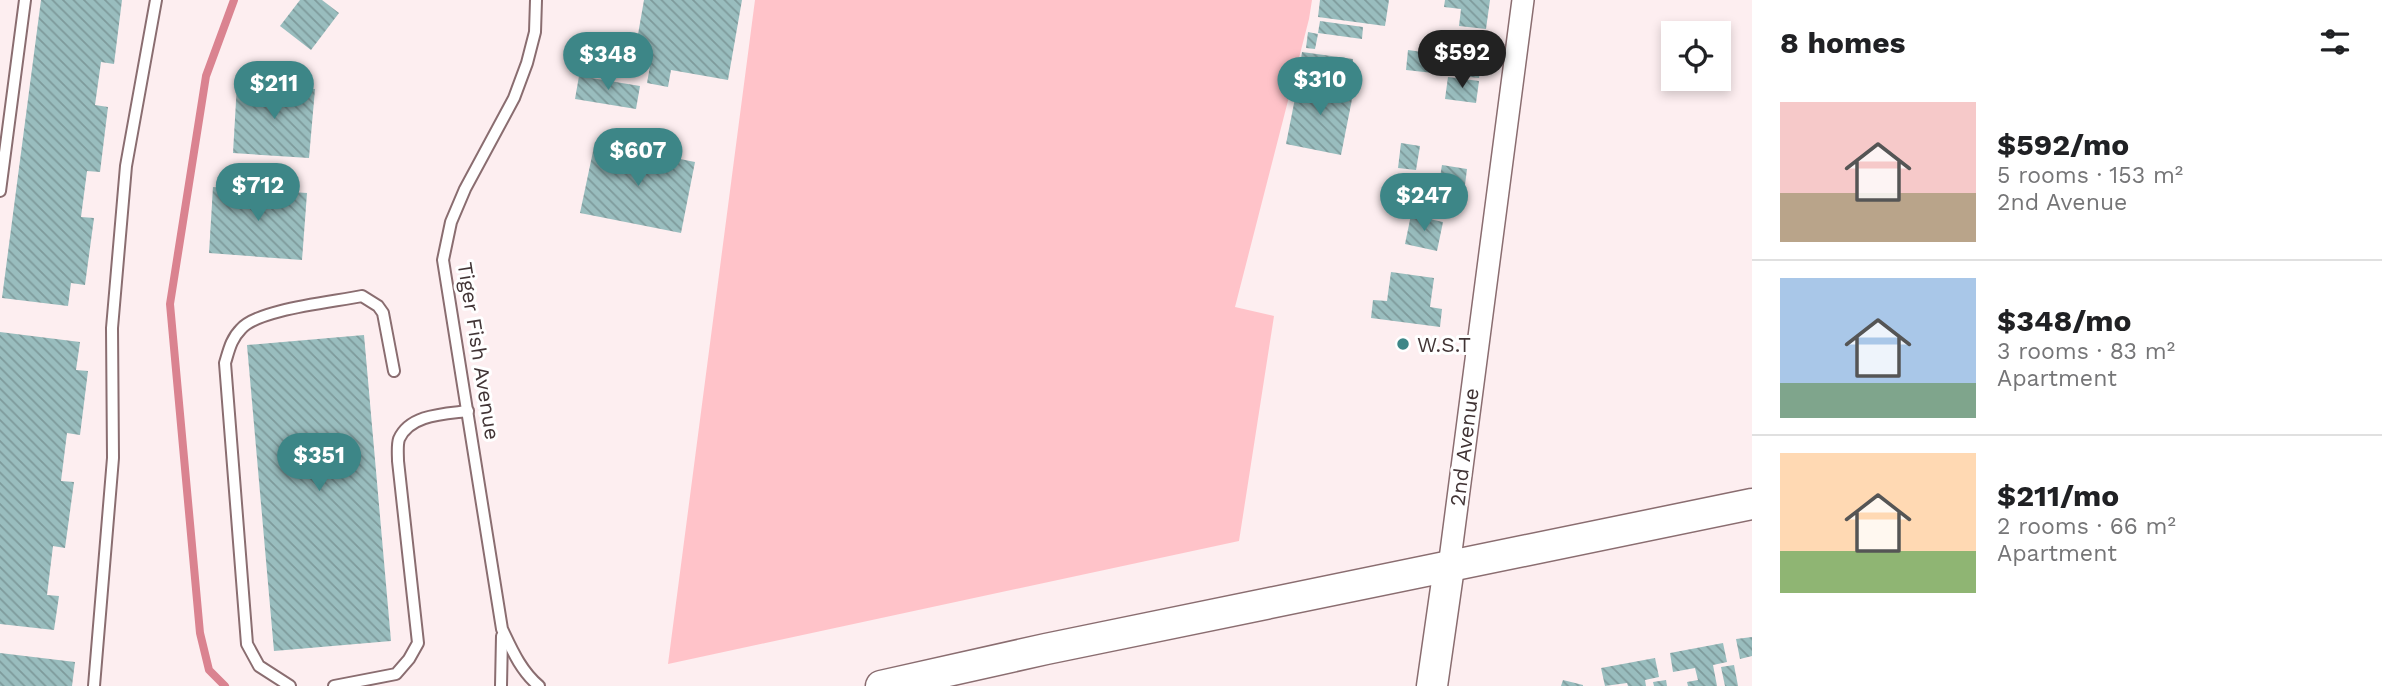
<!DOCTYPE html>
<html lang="en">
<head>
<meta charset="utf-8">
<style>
  :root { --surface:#fff; --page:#f6f6f6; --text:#202124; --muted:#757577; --line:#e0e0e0; --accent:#3d8687 }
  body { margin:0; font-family:"Work Sans",sans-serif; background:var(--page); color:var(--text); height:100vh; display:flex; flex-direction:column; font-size:26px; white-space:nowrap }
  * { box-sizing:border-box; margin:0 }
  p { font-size:23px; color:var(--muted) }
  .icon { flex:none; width:38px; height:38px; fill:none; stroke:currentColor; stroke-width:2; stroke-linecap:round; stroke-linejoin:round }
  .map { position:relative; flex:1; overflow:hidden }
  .side { display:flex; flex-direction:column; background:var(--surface); width:630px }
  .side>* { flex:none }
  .tools { position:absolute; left:1661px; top:21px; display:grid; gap:14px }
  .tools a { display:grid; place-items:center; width:70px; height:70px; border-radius:0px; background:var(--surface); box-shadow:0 4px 10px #0003; font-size:35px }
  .price { position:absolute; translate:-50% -60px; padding:0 16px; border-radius:24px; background:var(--accent); color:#fff; font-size:23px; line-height:46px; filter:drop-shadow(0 2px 4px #0008) }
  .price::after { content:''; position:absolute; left:50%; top:42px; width:21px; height:16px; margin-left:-10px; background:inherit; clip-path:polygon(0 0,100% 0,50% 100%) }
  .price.selected { background:#222; color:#fff }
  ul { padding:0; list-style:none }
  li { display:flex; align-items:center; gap:21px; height:175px; padding:0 28px }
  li+li { border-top:2px solid var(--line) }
  li span { display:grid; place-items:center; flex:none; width:196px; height:140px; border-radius:0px; color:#555 }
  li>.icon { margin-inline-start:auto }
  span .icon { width:84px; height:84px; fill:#fffc; stroke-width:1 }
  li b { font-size:30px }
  h2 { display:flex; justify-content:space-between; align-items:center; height:84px; padding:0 28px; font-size:30px }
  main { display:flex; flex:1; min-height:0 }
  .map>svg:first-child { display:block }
  .grass { fill:#ffc3c9 }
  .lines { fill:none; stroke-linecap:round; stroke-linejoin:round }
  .stream { stroke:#da8390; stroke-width:8 }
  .building { fill:url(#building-back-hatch) }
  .lane-casing { stroke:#8a6d70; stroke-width:14 }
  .street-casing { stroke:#8a6d70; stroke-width:24 }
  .secondary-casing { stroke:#8a6d70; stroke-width:33 }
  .lane { stroke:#fff; stroke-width:10 }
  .street { stroke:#fff; stroke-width:21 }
  .secondary { stroke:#fff; stroke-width:30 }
  .poi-dot { fill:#3d8687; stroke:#fff; stroke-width:2.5 }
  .labels { text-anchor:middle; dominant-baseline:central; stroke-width:6; stroke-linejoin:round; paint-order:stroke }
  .poi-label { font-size:21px; fill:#413435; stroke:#fff; text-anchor:start }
  .street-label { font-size:21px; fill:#413435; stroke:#fff }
</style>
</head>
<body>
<main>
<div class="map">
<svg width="1752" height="686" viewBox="0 0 1752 686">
  <defs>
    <pattern id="building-back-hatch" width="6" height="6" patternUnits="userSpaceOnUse" patternTransform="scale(1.75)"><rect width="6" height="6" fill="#99bdbe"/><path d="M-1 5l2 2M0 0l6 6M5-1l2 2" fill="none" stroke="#7e9a9b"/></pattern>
  </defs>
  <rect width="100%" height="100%" fill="#fdeef0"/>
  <polygon class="grass" points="755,0 1312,0 1309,19 1235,307 1274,316 1239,541 668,664"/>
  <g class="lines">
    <polyline class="stream" points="225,686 209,670 200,633 170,304 206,76 234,0"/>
  </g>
  <g class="building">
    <polygon points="41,0 122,0 114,64 101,62 95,105 108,107 100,172 87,171 81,217 94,218 85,285 71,283 68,306 2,298"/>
    <polygon points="300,0 322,0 339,13 311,50 280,26"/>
    <polygon points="644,0 742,0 728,80 671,70 668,87 647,83 650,66 633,63"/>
    <polygon points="1320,0 1389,0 1385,26 1318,17"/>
    <polygon points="1445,0 1490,0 1486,29 1459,26 1461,9 1444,7"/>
    <polygon points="1320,21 1363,27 1362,39 1318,33"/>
    <polygon points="1308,32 1318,34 1315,49 1306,48"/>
    <polygon points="1437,48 1482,52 1479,78 1406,70 1408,50 1436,54"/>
    <polygon points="1302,52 1353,59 1351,82 1299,73"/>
    <polygon points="579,76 640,86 636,109 575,99"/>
    <polygon points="1448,77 1479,81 1476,103 1445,99"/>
    <polygon points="1299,78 1354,89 1341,155 1286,144"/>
    <polygon points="237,84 315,89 309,158 233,153"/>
    <polygon points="595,142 695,162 681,233 580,213"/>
    <polygon points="1401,143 1420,146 1416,170 1398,168"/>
    <polygon points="1442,165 1467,169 1464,193 1438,190"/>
    <polygon points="213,187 307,193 302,260 209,253"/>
    <polygon points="1411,215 1443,222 1437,251 1405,244"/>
    <polygon points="1391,272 1434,278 1430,307 1442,309 1440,327 1371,318 1373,300 1387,301"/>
    <polygon points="0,332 80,342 76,370 88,371 80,435 67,433 61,481 74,482 65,548 53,546 47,595 59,596 54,630 0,624"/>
    <polygon points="364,335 391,641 274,651 247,345"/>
    <polygon points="1752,637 1752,656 1740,659 1736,639"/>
    <polygon points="1723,643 1727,662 1713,665 1717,686 1688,686 1687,682 1698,680 1695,668 1673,672 1670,653"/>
    <polygon points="0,653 75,662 72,686 0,686"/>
    <polygon points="1655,658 1659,677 1645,680 1646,686 1628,686 1627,683 1605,686 1601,668"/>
    <polygon points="1734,665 1738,686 1725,686 1721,667"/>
    <polygon points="1563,680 1583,685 1583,686 1561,686"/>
    <polygon points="1666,680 1667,686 1654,686 1653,682"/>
  </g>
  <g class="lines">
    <g class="lane-casing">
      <g id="lane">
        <path d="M536 0 535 32 527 63 514 98 465 189 451 222 443 260 502 629C512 650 521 671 539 686"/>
        <polyline points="0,191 25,0"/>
        <polyline points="94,686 113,458 112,328 126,166 156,0"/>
        <path d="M290 686 259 666 247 644 225 363C229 350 231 339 241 329 258 309 334 302 362 296L378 306 383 313 394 371"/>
        <path d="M334 686 396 674 409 659 418 643 398 461C398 455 397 445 399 439 410 414 445 414 468 411"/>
        <polyline points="501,686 502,636"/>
      </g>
    </g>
    <g class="street-casing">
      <polyline id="street" points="1449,567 1523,0"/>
    </g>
    <g class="secondary-casing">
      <g id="secondary">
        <polyline points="881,686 1046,649 1752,504"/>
        <polyline points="1432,686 1449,567"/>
      </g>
    </g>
    <use href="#lane" class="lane"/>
    <use href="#street" class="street"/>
    <use href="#secondary" class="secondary"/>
  </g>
  <circle class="poi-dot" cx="1403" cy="344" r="7"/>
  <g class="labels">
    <g class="poi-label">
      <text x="1417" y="344">W.S.T</text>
    </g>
    <g class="street-label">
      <text transform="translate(479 351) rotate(81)">Tiger Fish Avenue</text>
      <text transform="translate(1464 447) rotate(-83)">2nd Avenue</text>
    </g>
  </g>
</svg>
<div class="tools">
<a><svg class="icon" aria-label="locate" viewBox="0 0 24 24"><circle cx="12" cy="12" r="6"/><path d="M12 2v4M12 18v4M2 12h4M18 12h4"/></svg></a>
</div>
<b class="price selected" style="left:1462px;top:90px">$592</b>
<b class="price" style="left:608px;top:92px">$348</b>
<b class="price" style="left:1320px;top:117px">$310</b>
<b class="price" style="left:274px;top:121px">$211</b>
<b class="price" style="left:638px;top:188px">$607</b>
<b class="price" style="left:258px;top:223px">$712</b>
<b class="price" style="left:1424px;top:233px">$247</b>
<b class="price" style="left:319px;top:493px">$351</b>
</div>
<section class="side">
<h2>8 homes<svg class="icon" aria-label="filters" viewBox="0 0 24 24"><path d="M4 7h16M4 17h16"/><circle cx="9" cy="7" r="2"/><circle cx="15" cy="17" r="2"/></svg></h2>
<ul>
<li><span style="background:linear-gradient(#f6c9c9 65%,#b9a48a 0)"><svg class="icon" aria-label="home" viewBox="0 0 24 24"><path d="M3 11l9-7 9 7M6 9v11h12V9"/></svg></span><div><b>$592/mo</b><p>5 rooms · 153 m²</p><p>2nd Avenue</p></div></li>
<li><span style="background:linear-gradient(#a9c7e8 75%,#7fa58c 0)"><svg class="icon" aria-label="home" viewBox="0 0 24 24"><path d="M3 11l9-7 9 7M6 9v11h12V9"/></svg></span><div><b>$348/mo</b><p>3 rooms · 83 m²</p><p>Apartment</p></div></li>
<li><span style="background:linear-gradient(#ffd9b3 70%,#8fb573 0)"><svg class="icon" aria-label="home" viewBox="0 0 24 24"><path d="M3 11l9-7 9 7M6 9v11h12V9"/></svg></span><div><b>$211/mo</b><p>2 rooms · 66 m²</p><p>Apartment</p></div></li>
</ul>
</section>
</main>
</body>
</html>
